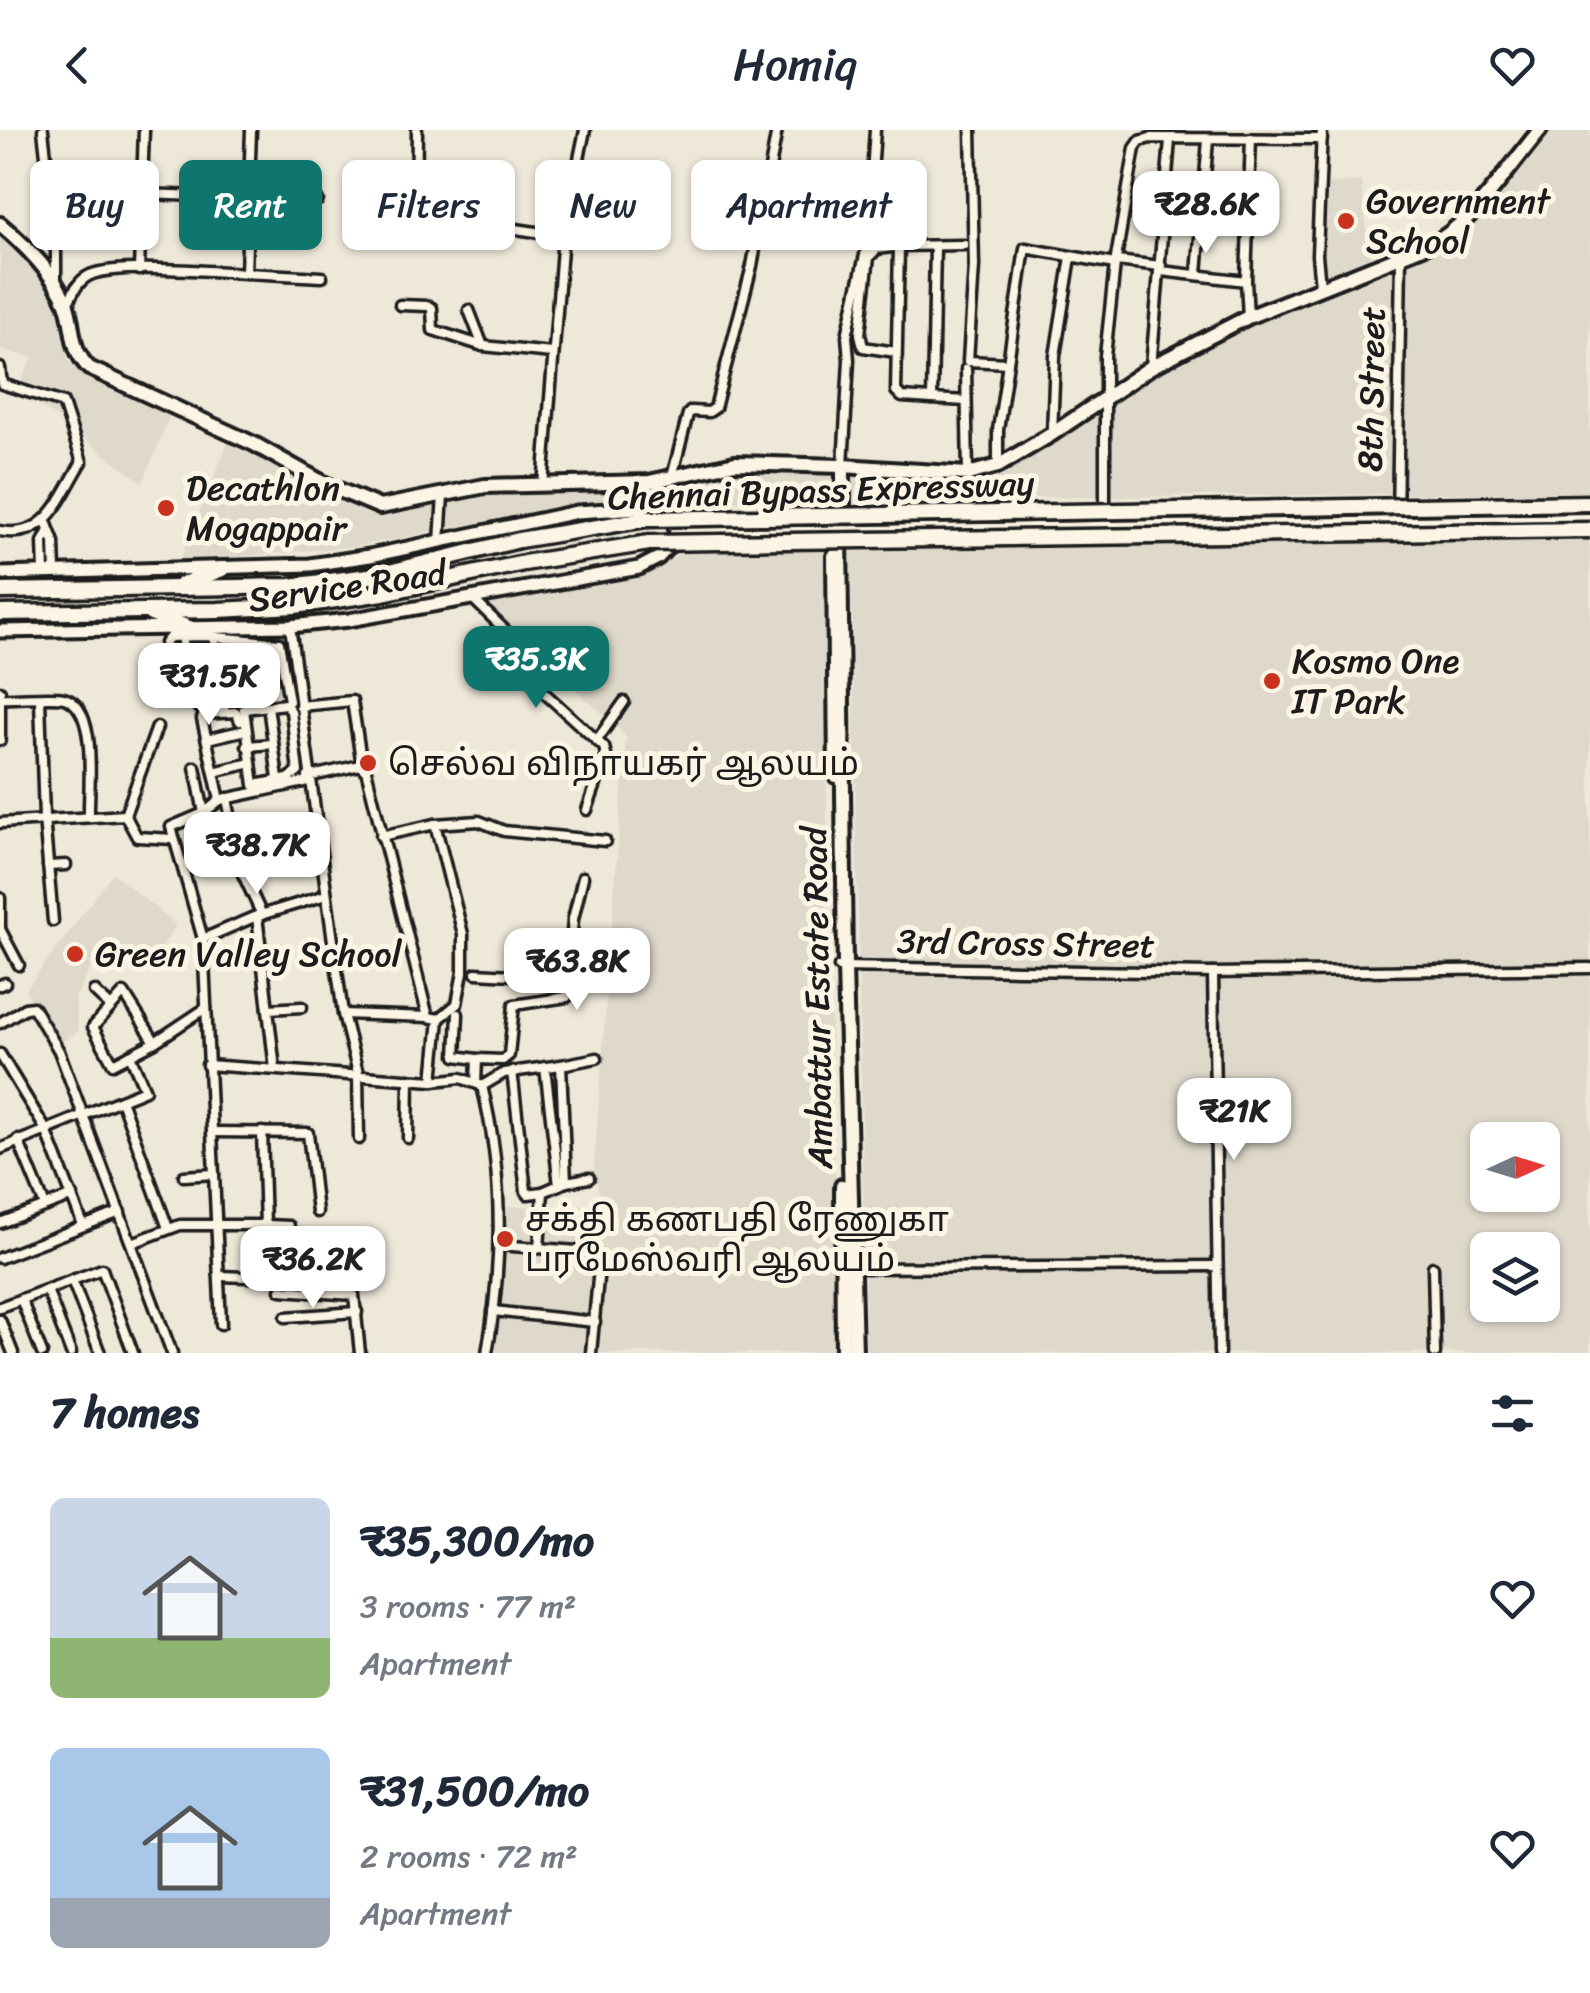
<!DOCTYPE html>
<html lang="en">
<head>
<meta charset="utf-8">
<style>
  :root { --surface:#fff; --page:#f2f2f3; --text:#1f2937; --muted:#747a83; --accent:#0f766e }
  body { margin:0; font-family:Sriracha,"Noto Sans Tamil",sans-serif; background:var(--page); color:var(--text); height:100vh; display:flex; flex-direction:column; font-size:38px; white-space:nowrap }
  * { box-sizing:border-box; margin:0 }
  p { font-size:32px; color:var(--muted) }
  .icon { flex:none; width:55px; height:55px; fill:none; stroke:currentColor; stroke-width:2; stroke-linecap:round; stroke-linejoin:round }
  .map { position:relative; height:1223px; overflow:hidden }
  .details { display:flex; flex-direction:column; background:var(--surface); flex:1 }
  .details>* { flex:none }
  .banner { position:absolute; left:30px; top:30px; width:1000px; height:90px; display:flex; gap:20px }
  .needle { width:65px; rotate:86deg }
  .controls { position:absolute; left:1470px; top:992px; display:grid; gap:20px }
  .controls a { display:grid; place-items:center; width:90px; height:90px; border-radius:15px; background:var(--surface); box-shadow:0 2px 8px #0004; font-size:50px }
  .price { position:absolute; translate:-50% -85px; padding:0 22px; border-radius:20px; background:#fff; color:#222; font-size:32px; line-height:65px; filter:drop-shadow(0 2px 5px #0008) }
  .price::after { content:''; position:absolute; left:50%; top:60px; width:30px; height:22px; margin-left:-15px; background:inherit; clip-path:polygon(0 0,100% 0,50% 100%) }
  .price.on { background:var(--accent); color:#fff }
  ul { padding:0; list-style:none }
  li { display:flex; align-items:center; gap:30px; height:250px; padding:0 50px }
  li span { display:grid; place-items:center; flex:none; width:280px; height:200px; border-radius:15px; color:#555 }
  li>.icon { margin-inline-start:auto }
  span .icon { width:120px; height:120px; fill:#fffc; stroke-width:1 }
  li b { font-size:42px }
  h2 { display:flex; justify-content:space-between; align-items:center; height:120px; padding:0 50px; font-size:42px }
  .chip { padding:0 35px; border-radius:15px; background:var(--surface); box-shadow:0 2px 8px #0004; font-size:35px; line-height:90px }
  .chip.on { background:var(--accent); color:#fff }
  header { display:flex; justify-content:space-between; align-items:center; height:130px; padding:0 50px; background:var(--surface); font-size:45px; font-weight:600 }
  .map>svg:first-child { display:block }
  .built { fill:#ded9cb; fill-rule:evenodd }
  .lines { fill:none; stroke-linecap:round; stroke-linejoin:round }
  .street-casing { stroke:#1c1c1c; stroke-width:15 }
  .secondary-casing { stroke:#1c1c1c; stroke-width:19 }
  .primary-casing { stroke:#1c1c1c; stroke-width:20 }
  .highway-casing { stroke:#1c1c1c; stroke-width:21 }
  .street { stroke:#fcf5e5; stroke-width:8 }
  .secondary { stroke:#fcf5e5; stroke-width:11 }
  .primary { stroke:#fcf5e5; stroke-width:12 }
  .highway { stroke:#fcf5e5; stroke-width:14 }
  .highway-bridge-casing { stroke:#1c1c1c; stroke-width:21; stroke-linecap:butt }
  .highway-bridge { stroke:#fcf5e5; stroke-width:14 }
  .poi-dot { fill:#c8321e; stroke:#fcf5e5; stroke-width:4 }
  .labels { text-anchor:middle; dominant-baseline:central; stroke-width:10; stroke-linejoin:round; paint-order:stroke }
  .poi-label { font-size:35px; fill:#1c1c1c; stroke:#fcf5e5; text-anchor:start }
  .street-label { font-size:35px; fill:#1c1c1c; stroke:#fcf5e5 }
</style>
</head>
<body>
<header><svg class="icon" aria-label="back" viewBox="0 0 24 24"><path d="M15 5l-7 7 7 7"/></svg>Homiq<svg class="icon" aria-label="heart" viewBox="0 0 24 24"><path d="M12 20l-8-8c-3-5 5-10 8-4 3-6 11-1 8 4z"/></svg></header>
<div class="map">
<svg width="1590" height="1223" viewBox="0 0 1590 1223">
  <rect width="100%" height="100%" fill="#eee8d9"/>
  <filter id="ink" filterUnits="userSpaceOnUse"><feTurbulence type="fractalNoise" baseFrequency=".01" numOctaves="2"/><feDisplacementMap in="SourceGraphic" scale="20" xChannelSelector="R" yChannelSelector="G"/><feConvolveMatrix kernelMatrix="1 2 1 2 8 2 1 2 1" color-interpolation-filters="sRGB"/></filter>
  <g filter="url(#ink)">
    <g class="built">
      <polygon points="1551,0 1590,0 1590,362 625,372 474,393 360,416 179,432 228,313 368,384 495,365 605,360 749,340 950,350 993,345 1134,255 1250,193 1452,109 1481,85"/>
      <polygon points="1361,51 1370,130 1323,149 1328,53"/>
      <polygon points="0,103 58,168 68,231 169,287 143,353 18,259 33,227 0,220"/>
      <path d="M1590 410V1223H866L851 422 1117 414ZM1488 1010H1542V1065H1488ZM1488 1120H1542V1175H1488Z"/>
      <polygon points="826,421 827,758 840,1223 496,1223 506,1077 601,1074 594,1035 626,606 484,474 647,444 681,423"/>
      <polygon points="113,743 176,795 147,840 106,809 75,868 78,901 59,914 25,861"/>
    </g>
    <g class="lines">
      <g class="street-casing">
        <g id="street">
          <polyline points="43,0 56,113 56,155"/>
          <polyline points="971,0 974,136 968,231 1008,233"/>
          <polyline points="142,64 318,70"/>
          <polyline points="375,64 375,78 563,106"/>
          <polyline points="416,85 417,0"/>
          <polyline points="935,117 932,269 966,271"/>
          <polyline points="1116,131 1161,136"/>
          <polyline points="139,140 144,0"/>
          <polyline points="1161,141 1246,151"/>
          <polyline points="246,143 322,147"/>
          <polyline points="1197,144 1208,10"/>
          <polyline points="1320,156 1317,125 1322,0"/>
          <path d="M67 175C73 163 77 151 90 145 118 133 212 142 246 143L251 0"/>
          <polyline points="400,175 428,176 432,178 433,200 483,216 552,223"/>
          <polyline points="469,180 483,216"/>
          <polyline points="1248,187 1246,151 1251,8"/>
          <polyline points="896,222 863,217 860,204 869,127 877,119 899,116"/>
          <polyline points="1151,237 1170,10"/>
          <path d="M0 238 2 254 63 273 82 332C60 367 48 410 0 401"/>
          <polyline points="966,239 968,344"/>
          <polyline points="932,269 902,267 896,261 899,116 964,115"/>
          <polyline points="1052,304 1055,226 1071,127"/>
          <polyline points="843,336 849,230 847,206 867,116 875,0"/>
          <polyline points="998,336 998,300 1025,118 1115,134"/>
          <polyline points="672,347 688,284 691,281 709,282 715,278 752,136 777,0"/>
          <polyline points="543,356 563,106 585,0"/>
          <polyline points="45,389 54,412 55,443"/>
          <polyline points="1397,394 1401,126"/>
          <polyline points="1105,396 1105,226 1115,134 1135,18 1140,11 1150,8 1322,9"/>
          <polyline points="440,412 443,365"/>
          <polyline points="44,444 43,412 48,402"/>
          <polyline points="471,467 515,510 508,530 604,617 606,625 587,680"/>
          <polyline points="290,496 343,884 358,943 359,1009"/>
          <polyline points="182,505 191,571 201,579 212,579"/>
          <polyline points="214,507 224,578"/>
          <polyline points="239,510 249,576"/>
          <polyline points="189,555 171,546 165,513 170,507 204,506 279,513 289,571"/>
          <polyline points="0,561 0,610"/>
          <path d="M0 568C14 569 54 565 64 568 99 577 88 656 89 686"/>
          <polyline points="40,570 44,688 53,791"/>
          <polygon points="285,574 291,581 298,642 288,649 254,655 244,579"/>
          <polyline points="268,576 279,656"/>
          <polyline points="300,576 352,571 362,636"/>
          <polyline points="207,609 241,601"/>
          <polyline points="597,610 624,572"/>
          <polyline points="247,616 273,614"/>
          <polyline points="195,637 204,683"/>
          <polyline points="214,642 247,634"/>
          <polyline points="308,647 360,635 366,640 428,887 439,889 433,951"/>
          <polyline points="227,668 240,738 262,785"/>
          <polyline points="220,670 202,589 204,584 236,582 240,591"/>
          <polyline points="125,685 157,597"/>
          <polyline points="0,693 125,685 137,707 173,709"/>
          <polyline points="435,694 479,691 504,701 605,711"/>
          <polyline points="381,706 435,694 463,804 463,842 457,874 439,889"/>
          <polyline points="48,736 66,735"/>
          <polyline points="0,768 0,799"/>
          <polyline points="257,786 275,939"/>
          <polyline points="0,799 19,835"/>
          <polyline points="203,809 254,787 326,765"/>
          <polyline points="839,837 1213,843 1590,838"/>
          <polyline points="476,843 570,848"/>
          <polyline points="1213,843 1219,1223"/>
          <polyline points="0,855 5,853"/>
          <polyline points="94,861 111,877"/>
          <polyline points="268,879 302,877"/>
          <polyline points="343,884 428,887"/>
          <polyline points="458,884 456,926 477,929"/>
          <polyline points="0,893 25,878 33,877 59,921 172,1223"/>
          <polyline points="155,912 124,863 93,897 113,934 155,912 206,878"/>
          <polyline points="0,924 46,1000 83,1095"/>
          <polyline points="207,935 433,951 461,948 480,955"/>
          <polyline points="561,935 597,928"/>
          <polyline points="545,937 559,1055"/>
          <polyline points="512,941 526,1061 528,1064 543,1062"/>
          <polyline points="476,953 477,929 503,930 509,925 514,875 567,867 573,789 583,747"/>
          <polyline points="482,956 504,943 561,935 566,1052 543,1062 539,1118"/>
          <path d="M482 956C504 1044 503 1134 487 1223"/>
          <polyline points="121,970 168,1098"/>
          <polyline points="212,1002 308,1003 317,1082"/>
          <polyline points="408,1008 409,949"/>
          <polyline points="18,1010 45,1076"/>
          <polyline points="0,1019 145,960 130,925"/>
          <polyline points="184,1046 214,1044"/>
          <polyline points="566,1052 589,1048"/>
          <polyline points="0,1093 73,1066"/>
          <polyline points="265,1095 289,1096"/>
          <polyline points="132,1113 180,1095 265,1095 262,1002"/>
          <polyline points="499,1115 590,1122 600,1127 591,1223"/>
          <polyline points="0,1128 120,1082"/>
          <polyline points="1433,1137 1435,1223"/>
          <polyline points="852,1138 1217,1136"/>
          <polyline points="219,1146 335,1150"/>
          <polyline points="72,1150 100,1223"/>
          <polyline points="47,1160 71,1223"/>
          <polyline points="281,1160 354,1165 360,1223"/>
          <polyline points="21,1169 42,1223"/>
          <polyline points="0,1177 102,1139 133,1223"/>
          <polyline points="493,1181 595,1192"/>
          <polyline points="286,1187 357,1182"/>
          <polyline points="0,1190 13,1223"/>
          <polyline points="221,1194 203,809 171,697 204,683 220,670 309,651"/>
        </g>
      </g>
      <g class="secondary-casing">
        <g id="secondary">
          <polyline points="0,444 310,435 370,426 577,382 638,378 663,388"/>
          <polyline points="0,501 290,496 349,490 639,438 658,428 675,410"/>
        </g>
      </g>
      <g class="primary-casing">
        <g id="primary">
          <path d="M0 94C24 114 54 144 66 173 75 197 69 218 89 238L254 314 325 354 380 377 485 356 649 352 735 333 843 336 968 344 998 336 1052 304 1151 237 1248 187 1438 111C1479 85 1509 37 1540 0"/>
          <polyline points="843,336 843,392"/>
          <polyline points="675,396 728,394"/>
          <polyline points="840,401 845,837 855,1223"/>
          <polyline points="675,405 1590,390"/>
          <polyline points="834,426 836,646"/>
          <polyline points="842,1056 843,1223"/>
        </g>
      </g>
      <g class="highway-casing">
        <g id="highway">
          <polyline points="181,455 222,439"/>
          <polyline points="0,461 290,456 377,445 519,410 647,389"/>
          <polyline points="0,483 218,480 295,476 383,463 524,433 649,413"/>
          <polyline points="151,484 192,499"/>
        </g>
      </g>
      <use href="#street" class="street"/>
      <use href="#secondary" class="secondary"/>
      <use href="#primary" class="primary"/>
      <use href="#highway" class="highway"/>
      <g class="highway-bridge-casing">
        <g id="highway-bridge">
          <polyline points="647,389 1590,373"/>
          <polyline points="649,413 1590,400"/>
        </g>
      </g>
      <use href="#highway-bridge" class="highway-bridge"/>
    </g>
  </g>
  <g class="poi-dot">
    <circle cx="1346" cy="91" r="10"/>
    <circle cx="166" cy="378" r="10"/>
    <circle cx="1272" cy="551" r="10"/>
    <circle cx="368" cy="633" r="10"/>
    <circle cx="75" cy="824" r="10"/>
    <circle cx="505" cy="1109" r="10"/>
  </g>
  <g class="labels">
    <g class="poi-label">
      <text x="1366" y="71">Government<tspan x="1366" dy="40">School</tspan></text>
      <text x="186" y="358">Decathlon<tspan x="186" dy="40">Mogappair</tspan></text>
      <text x="1292" y="531">Kosmo One<tspan x="1292" dy="40">IT Park</tspan></text>
      <text x="388" y="633">செல்வ விநாயகர் ஆலயம்</text>
      <text x="95" y="824">Green Valley School</text>
      <text x="525" y="1089">சக்தி கணபதி ரேணுகா<tspan x="525" dy="40">பரமேஸ்வரி ஆலயம்</tspan></text>
    </g>
    <g class="street-label">
      <text transform="translate(1371 259) rotate(-89)">8th Street</text>
      <text transform="translate(821 360) rotate(-2)">Chennai Bypass Expressway</text>
      <text transform="translate(347 456) rotate(-8)">Service Road</text>
      <text transform="translate(1026 813) rotate(1)">3rd Cross Street</text>
      <text transform="translate(817 868) rotate(-91)">Ambattur Estate Road</text>
    </g>
  </g>
</svg>
<div class="controls">
<a><svg class="needle" viewBox="-14 -14 28 28"><path d="M0-13l5 13h-10z" fill="#e53935"/><path d="M0 13l5-13h-10z" fill="#747a83"/></svg></a>
<a><svg class="icon" aria-label="layers" viewBox="0 0 24 24"><path d="M12 4l9 5-9 5-9-5zM3 14l9 5 9-5"/></svg></a>
</div>
<b class="price" style="left:1206px;top:126px">₹28.6K</b>
<b class="price on" style="left:536px;top:581px">₹35.3K</b>
<b class="price" style="left:209px;top:598px">₹31.5K</b>
<b class="price" style="left:257px;top:767px">₹38.7K</b>
<b class="price" style="left:577px;top:883px">₹63.8K</b>
<b class="price" style="left:1234px;top:1033px">₹21K</b>
<b class="price" style="left:313px;top:1181px">₹36.2K</b>
<div class="banner">
<a class="chip">Buy</a>
<a class="chip on">Rent</a>
<a class="chip">Filters</a>
<a class="chip">New</a>
<a class="chip">Apartment</a>
</div>
</div>
<section class="details">
<h2>7 homes<svg class="icon" aria-label="filters" viewBox="0 0 24 24"><path d="M4 7h16M4 17h16"/><circle cx="9" cy="7" r="2"/><circle cx="15" cy="17" r="2"/></svg></h2>
<ul>
<li><span style="background:linear-gradient(#c9d6e8 70%,#8fb573 0)"><svg class="icon" aria-label="home" viewBox="0 0 24 24"><path d="M3 11l9-7 9 7M6 9v11h12V9"/></svg></span><div><b>₹35,300/mo</b><p>3 rooms · 77 m²</p><p>Apartment</p></div><svg class="icon" aria-label="heart" viewBox="0 0 24 24"><path d="M12 20l-8-8c-3-5 5-10 8-4 3-6 11-1 8 4z"/></svg></li>
<li><span style="background:linear-gradient(#a9c7e8 75%,#9aa5b1 0)"><svg class="icon" aria-label="home" viewBox="0 0 24 24"><path d="M3 11l9-7 9 7M6 9v11h12V9"/></svg></span><div><b>₹31,500/mo</b><p>2 rooms · 72 m²</p><p>Apartment</p></div><svg class="icon" aria-label="heart" viewBox="0 0 24 24"><path d="M12 20l-8-8c-3-5 5-10 8-4 3-6 11-1 8 4z"/></svg></li>
</ul>
</section>
</body>
</html>
